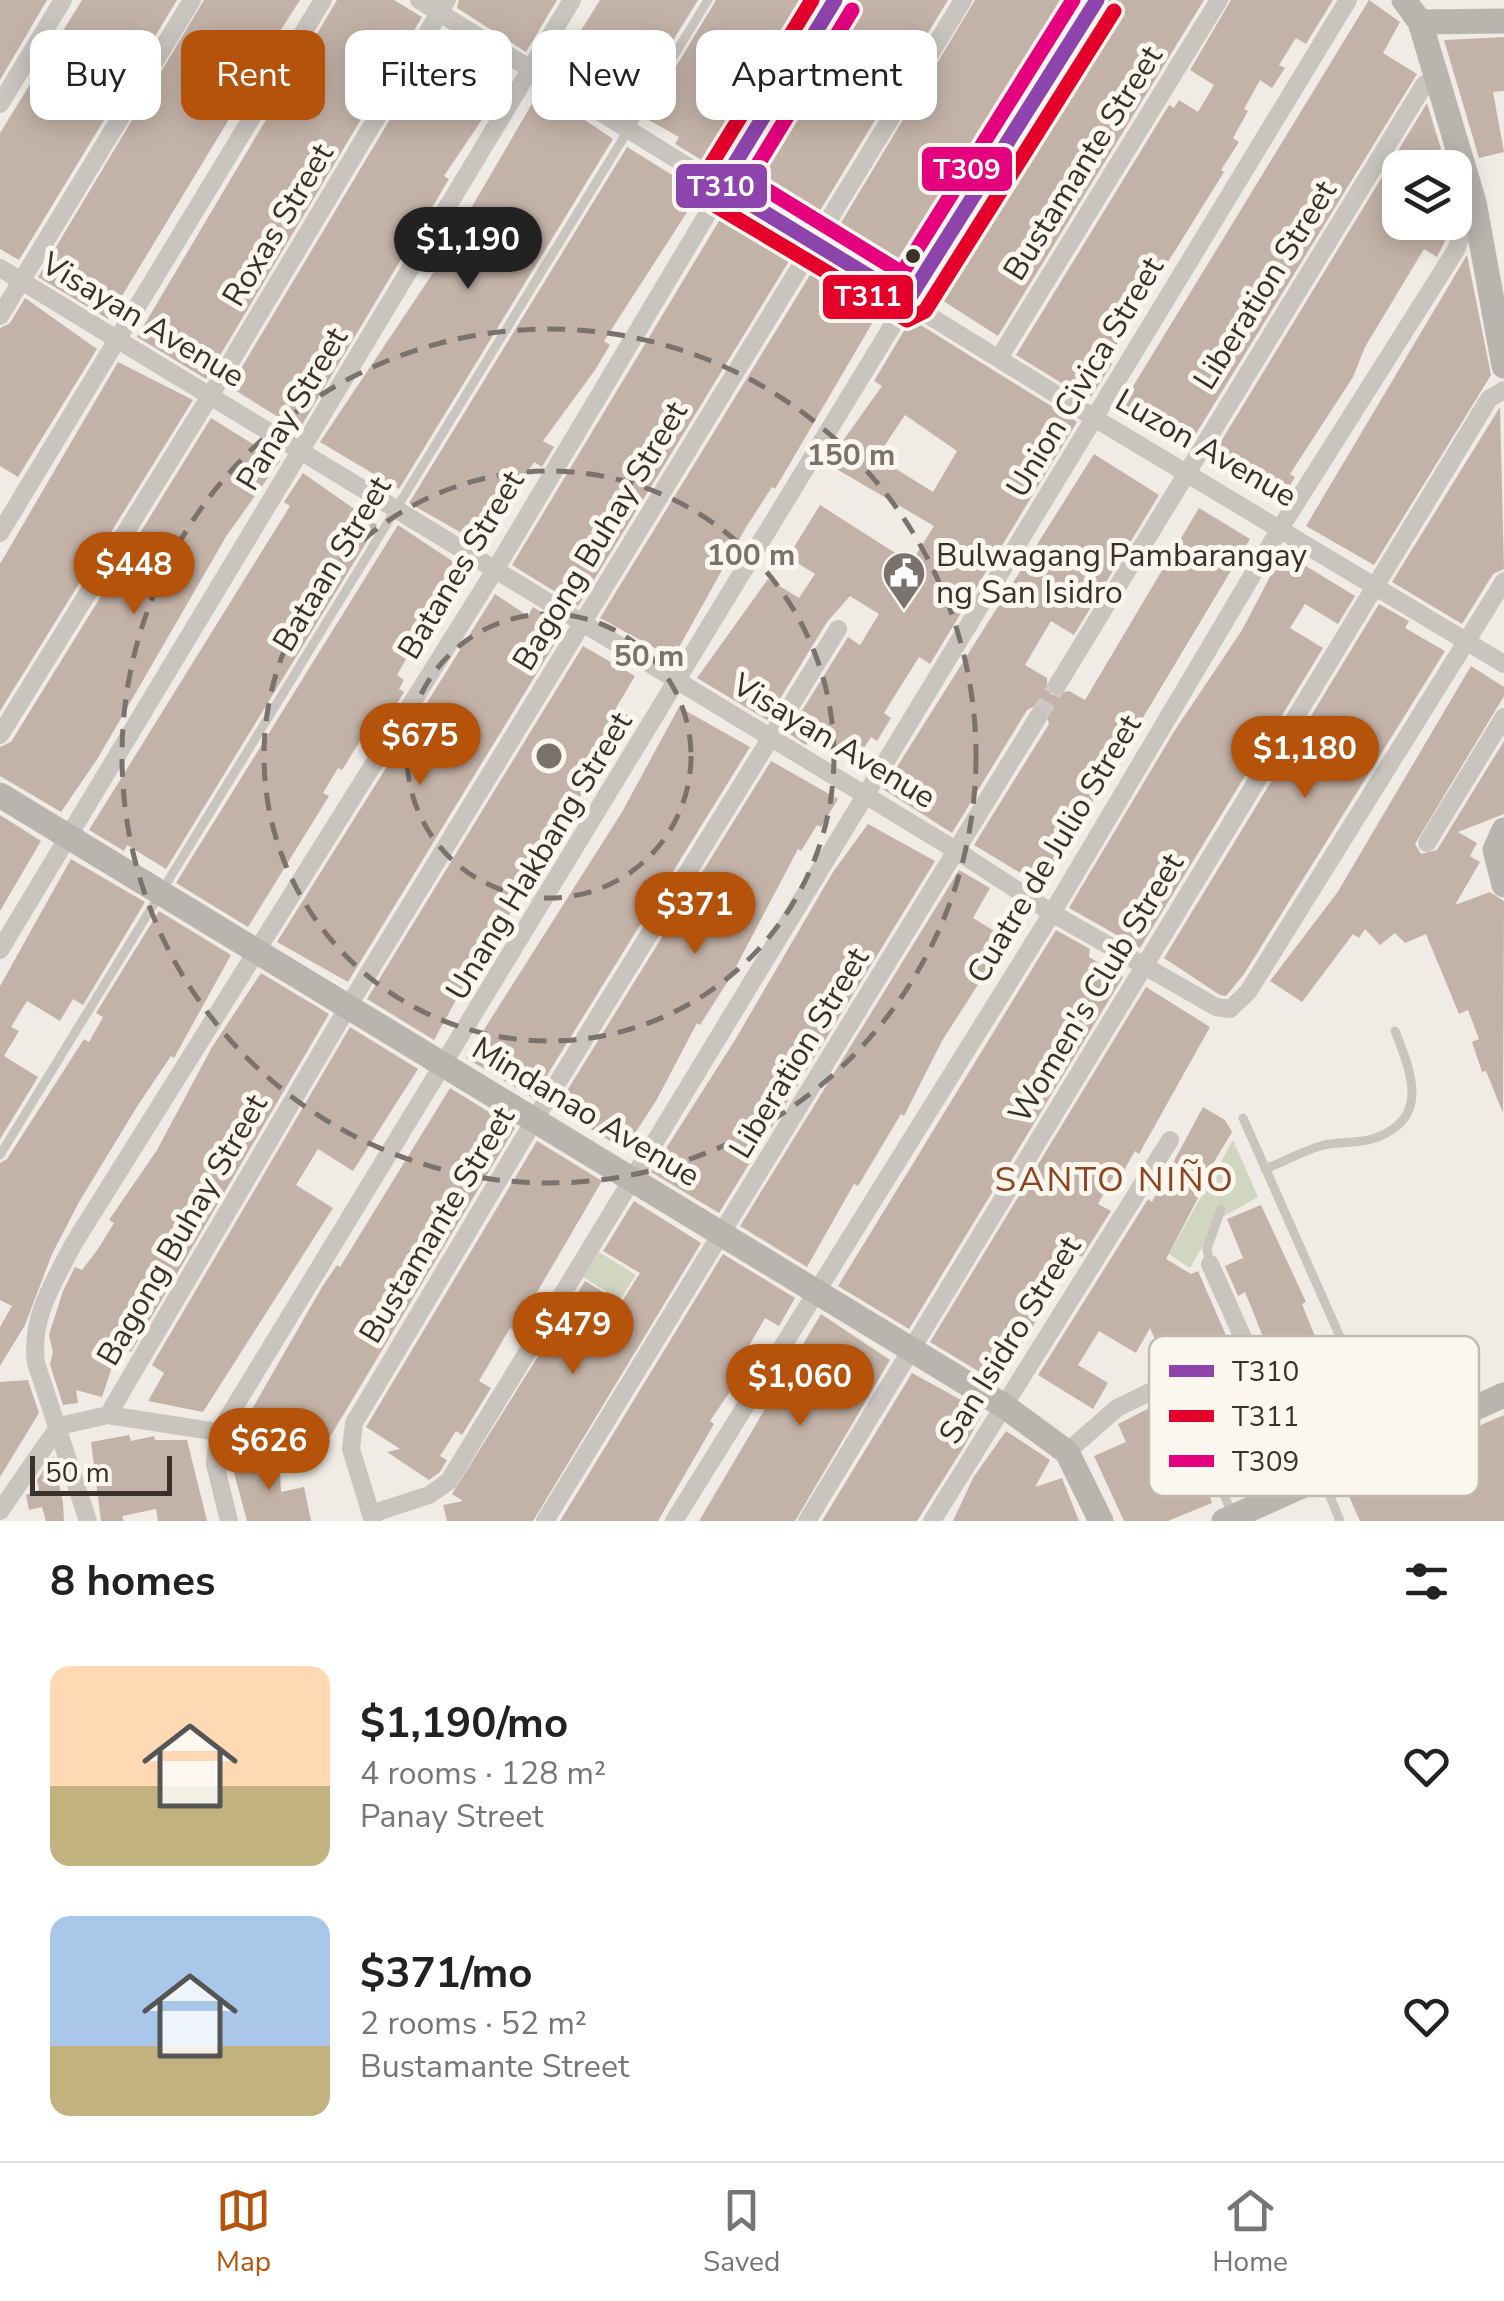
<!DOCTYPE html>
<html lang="en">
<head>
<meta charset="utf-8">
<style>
  :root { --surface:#fff; --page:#f6f6f6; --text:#222; --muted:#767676; --line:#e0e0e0; --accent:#b45309 }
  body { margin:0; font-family:"Nunito Sans",sans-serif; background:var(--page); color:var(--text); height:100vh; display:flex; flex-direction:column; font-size:38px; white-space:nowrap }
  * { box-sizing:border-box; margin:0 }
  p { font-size:32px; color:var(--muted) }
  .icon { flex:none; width:55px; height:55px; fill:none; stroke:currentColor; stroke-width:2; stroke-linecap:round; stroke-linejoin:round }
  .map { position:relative; height:1521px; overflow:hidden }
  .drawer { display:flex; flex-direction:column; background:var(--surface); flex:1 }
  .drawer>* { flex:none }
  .banner { position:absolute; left:30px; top:30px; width:1000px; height:90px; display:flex; gap:20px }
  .buttons { position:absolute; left:1382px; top:150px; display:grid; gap:20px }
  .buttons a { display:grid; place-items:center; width:90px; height:90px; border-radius:20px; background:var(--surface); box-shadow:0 5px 25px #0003; font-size:50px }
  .scale { position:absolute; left:30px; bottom:25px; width:142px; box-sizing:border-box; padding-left:10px; border:5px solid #3b312b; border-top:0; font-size:28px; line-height:35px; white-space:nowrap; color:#3b312b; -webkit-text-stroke:8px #fbf6ee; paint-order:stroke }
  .price { position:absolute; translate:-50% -85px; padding:0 22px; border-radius:35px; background:var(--accent); color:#fff; font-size:32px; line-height:65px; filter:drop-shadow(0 2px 5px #0008) }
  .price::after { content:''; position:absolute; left:50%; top:60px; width:30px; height:22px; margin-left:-15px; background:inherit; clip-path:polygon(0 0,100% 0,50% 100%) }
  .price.active { background:#222; color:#fff }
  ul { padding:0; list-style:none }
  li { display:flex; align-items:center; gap:30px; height:250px; padding:0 50px }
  li span { display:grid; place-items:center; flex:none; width:280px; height:200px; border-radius:20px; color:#555 }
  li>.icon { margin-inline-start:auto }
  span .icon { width:120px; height:120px; fill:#fffc; stroke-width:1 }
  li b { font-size:42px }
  h2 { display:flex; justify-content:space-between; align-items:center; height:120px; padding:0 50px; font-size:42px }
  .pill { padding:0 35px; border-radius:20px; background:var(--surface); box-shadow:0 5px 25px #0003; font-size:35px; line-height:90px }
  .pill.active { background:var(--accent); color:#fff }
  .menu { display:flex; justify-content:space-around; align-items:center; height:140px; border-top:2px solid var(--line); background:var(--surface); font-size:28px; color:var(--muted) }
  .menu a { display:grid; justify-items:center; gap:5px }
  .menu .active { color:var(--accent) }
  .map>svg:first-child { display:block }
  .green { fill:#d0d6bf }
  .building { fill:#c3b2a7; fill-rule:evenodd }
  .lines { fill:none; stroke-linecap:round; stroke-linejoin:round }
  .street-tunnel { stroke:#ccc7c0; stroke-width:18; stroke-dasharray:18 9; stroke-linecap:butt }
  .lane { stroke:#c9c4be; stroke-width:9 }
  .street { stroke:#c9c4be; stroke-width:18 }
  .secondary { stroke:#bab4ae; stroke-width:25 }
  .bus-1-casing { stroke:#fbf6ee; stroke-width:22 }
  .bus-2-casing { stroke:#fbf6ee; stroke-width:22 }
  .bus-3-casing { stroke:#fbf6ee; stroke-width:22 }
  .bus-1 { stroke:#8e44ad; stroke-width:15 }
  .bus-2 { stroke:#e4002b; stroke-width:15 }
  .bus-3 { stroke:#e5007d; stroke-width:15 }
  .ring { fill:none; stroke:#7a726c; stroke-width:5; stroke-dasharray:18 12 }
  .bus-dot { fill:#3b312b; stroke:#fbf6ee; stroke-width:4 }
  .labels { text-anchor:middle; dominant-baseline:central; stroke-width:10; stroke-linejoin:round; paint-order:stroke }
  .street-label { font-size:32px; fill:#3b312b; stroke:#fbf6ee }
  .poi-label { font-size:32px; fill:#3b312b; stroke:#fbf6ee; text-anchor:start }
  .neighbourhood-label { font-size:35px; letter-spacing:2.5px; fill:#8c4522; stroke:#fbf6ee }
  .key { fill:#fbf6ee; stroke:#c1bbb4; stroke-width:2.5 }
  .key-label { font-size:28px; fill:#3b312b }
  .centre { fill:#7a726c; stroke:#fbf6ee; stroke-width:5 }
  .ring-label { font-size:30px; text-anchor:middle; font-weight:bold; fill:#7a726c; stroke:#fbf6ee; stroke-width:10; stroke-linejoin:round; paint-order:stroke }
  .line-badge { stroke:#fbf6ee; stroke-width:4 }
  .badge-label { font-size:28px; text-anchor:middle; font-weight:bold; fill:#fff }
</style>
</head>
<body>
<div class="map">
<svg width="1504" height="1521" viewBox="0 0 1504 1521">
  <rect width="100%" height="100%" fill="#f0ece5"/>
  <g class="green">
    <polygon points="1233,1140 1258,1197 1219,1219 1190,1268 1169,1254"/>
    <polygon points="599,1252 636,1275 620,1300 583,1277"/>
  </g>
  <g class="building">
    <polygon points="0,0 47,0 0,80"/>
    <polygon points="82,0 177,0 19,260 0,249 0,133"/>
    <polygon points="204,0 300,0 230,109 234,111 108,319 38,277"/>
    <polygon points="337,0 394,0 422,17 206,379 137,337"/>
    <polygon points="459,0 557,0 526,52 457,8"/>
    <polygon points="600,0 698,0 628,113 575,80 592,46 577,37"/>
    <polygon points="716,0 820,0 816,7 810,3 765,80 759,77 729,127 734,130 713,167 675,144 679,137 645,118"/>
    <polygon points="847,0 948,0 810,227 740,184 824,48"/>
    <polygon points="975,0 1064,0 1018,73 1023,76 990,127 994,129 902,275 836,231"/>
    <polygon points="1109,0 1204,0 998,336 934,295"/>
    <polygon points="1231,0 1333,0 1306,44 1296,38 1279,65 1285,68 1272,88 1260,80 1244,109 1248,111 1233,138 1239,142 1221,170 1224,172 1107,360 1112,364 1089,400 1016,355 1169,105 1174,108 1179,100 1198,112 1214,85 1190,70"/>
    <polygon points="1369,0 1400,22 1383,53 1417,74 1186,450 1121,406"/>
    <polygon points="441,34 510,78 444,176 449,179 299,430 230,387"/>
    <polygon points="1504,37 1504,91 1493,92 1504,152 1479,158 1444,40"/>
    <polygon points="540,90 613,139 399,489 320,442 435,270"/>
    <polygon points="1427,103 1441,149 1427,159 1442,168 1400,168 1400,222 1442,222 1439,228 1449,233 1437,257 1424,249 1365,347 1353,377 1290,474 1295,477 1280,502 1211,458"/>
    <polygon points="627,147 700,192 604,341 610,345 595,370 543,441 554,447 542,467 534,462 481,544 409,503"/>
    <polygon points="728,206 797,248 578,606 512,565"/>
    <polygon points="1467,255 1491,375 1374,565 1306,526"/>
    <polygon points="818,262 884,303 775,489 772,487 745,529 673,658 600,618"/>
    <polygon points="25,298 97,349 18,477 0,466 0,328 10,323"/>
    <path d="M911 319 1077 422 930 664 919 657 884 713 891 718 877 741 871 737 854 764 811 737 806 745 788 733 848 637 860 645 879 614 850 596 827 622 767 720 697 678 768 579 799 598 815 574 788 557 820 505 911 563 934 526 833 467 846 444 842 442 882 386 874 381ZM905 415 957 451 933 492 877 457Z"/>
    <polygon points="118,362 193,400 0,711 0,564"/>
    <polygon points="1500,407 1504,569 1493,574 1462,624 1392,582"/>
    <polygon points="211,418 280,461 227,535 98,758 61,812 0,776 0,747 11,742"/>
    <polygon points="1094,454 1159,495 1074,635 1051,621 1025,665 1047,678 1047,689 1052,695 1069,691 1085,700 1199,508 1250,539 1042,886 974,845 1049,724 1045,707 1037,705 1027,710 952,833 883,789"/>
    <polygon points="303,473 377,525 166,869 127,845 124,851 89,830 290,506 284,502"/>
    <polygon points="398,525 470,573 433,625 427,622 397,675 404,680 399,689 404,692 382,728 372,722 342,770 338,768 323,793 329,796 248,927 176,883"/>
    <polygon points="1283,552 1355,596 1338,624 1305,604 1290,628 1323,648 1140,948 1069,908 1175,730 1242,630"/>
    <polygon points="495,594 528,616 533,607 565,627 348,982 277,942"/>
    <polygon points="1379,604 1409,621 1405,628 1445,651 1244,974 1226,996 1220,995 1164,958"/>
    <polygon points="583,646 635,676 616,708 634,719 571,809 499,932 495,929 434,1040 367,999"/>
    <polygon points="1471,666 1504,687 1504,696 1415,844 1421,854 1437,850 1504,741 1504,814 1458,832 1477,843 1470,856 1480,862 1455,905 1490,892 1504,901 1503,1113 1486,1071 1482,1072 1472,1042 1479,1039 1468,1010 1459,1014 1426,934 1405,943 1395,933 1380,945 1365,929 1359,938 1353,934 1302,1002 1270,981 1337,893"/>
    <polygon points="679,707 750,747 533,1098 466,1058 622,812"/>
    <polygon points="771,761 838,799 821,827 817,825 801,851 798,849 730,978 700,1025 697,1023 656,1101 624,1150 557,1107"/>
    <polygon points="0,815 41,841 0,911"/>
    <polygon points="868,824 935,861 719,1213 651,1172 735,1040 833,872"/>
    <polygon points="71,859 145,902 83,1005 73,999 60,1021 27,1001 11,1027 19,1031 4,1056 38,1077 0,1139 0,986"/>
    <polygon points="959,870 990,888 973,918 1007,939 942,1041 904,1116 901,1114 858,1186 854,1184 807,1267 740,1226"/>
    <polygon points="159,911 231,955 174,1058 171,1056 138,1105 79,1202 52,1254 25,1325 0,1366 0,1327 12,1306 0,1300 0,1163 7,1159 84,1039 89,1042 103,1017 96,1013"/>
    <polygon points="1056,930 1090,949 1089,957 1123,977 909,1329 838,1286"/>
    <polygon points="261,973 329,1014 131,1352 122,1346 114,1361 102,1397 76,1390 78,1403 63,1405 50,1365 53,1352 49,1335 63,1291 75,1267 82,1270 98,1249 114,1223 109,1220 157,1150 212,1047"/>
    <polygon points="1146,987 1210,1027 1139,1154 1135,1151 1120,1177 1115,1174 1098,1204 1111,1211 1082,1257 1077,1254 998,1383 930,1342"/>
    <polygon points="350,1027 418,1069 353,1171 318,1149 296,1185 333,1208 203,1412 148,1401 164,1373 152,1365"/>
    <polygon points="450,1088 515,1128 327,1442 302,1427 299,1432 280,1423 279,1429 259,1426 247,1418 322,1287 337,1265 340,1267"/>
    <polygon points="1203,1107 1225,1120 1232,1132 1194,1195 1198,1198 1166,1259 1191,1274 1198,1271 1228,1340 1168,1369 1150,1328 1136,1353 1099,1331 1078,1365 1108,1383 1093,1409 1038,1375 1148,1199 1152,1202"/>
    <polygon points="537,1141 602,1181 526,1311 534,1316 522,1336 510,1328 479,1381 491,1388 462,1435 456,1431 440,1456 447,1460 440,1472 429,1480 387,1452 400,1449 366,1427"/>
    <polygon points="634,1201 701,1243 533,1521 447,1521 443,1505 463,1501 452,1494 585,1281 621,1303 640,1273 603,1251"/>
    <polygon points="1261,1205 1306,1302 1302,1304 1340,1399 1346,1396 1357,1421 1350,1424 1356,1436 1311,1460 1278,1386 1282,1384 1245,1292 1238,1296 1225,1266 1243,1258 1227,1219"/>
    <polygon points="723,1254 795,1298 779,1326 765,1318 735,1370 742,1374 710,1421 714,1424 658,1521 560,1521"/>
    <polygon points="821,1314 890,1360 795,1521 699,1521"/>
    <polygon points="1240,1362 1286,1464 1230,1488 1214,1450 1205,1446 1199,1454 1215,1495 1210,1497 1212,1503 1168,1521 1124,1521 1094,1456 1126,1442 1118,1424"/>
    <polygon points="912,1373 983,1412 965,1445 917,1521 822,1521"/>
    <polygon points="28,1380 39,1413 0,1477 0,1382"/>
    <polygon points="1504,1415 1504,1521 1360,1521 1347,1492 1372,1481 1368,1474"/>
    <polygon points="1006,1431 1050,1460 1035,1487 1062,1478 1079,1521 953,1521 973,1478"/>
    <polygon points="129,1435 131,1441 154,1436 155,1440 187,1440 207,1521 158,1521 156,1509 122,1516 124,1521 101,1521 91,1442"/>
    <polygon points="279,1454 281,1492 304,1487 311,1521 247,1521 232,1465"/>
    <polygon points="53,1456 63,1503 64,1521 46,1521 42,1507 29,1510 26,1495 39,1490 37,1480"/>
  </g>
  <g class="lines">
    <polyline class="street-tunnel" points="1038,717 1058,684"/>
    <g class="lane">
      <polyline points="1243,1118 1388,1445"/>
      <polyline points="0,1155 708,0"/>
      <path d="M1265 1169C1284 1162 1304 1150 1324 1145 1341 1141 1362 1144 1378 1137 1431 1116 1410 1070 1395 1031"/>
      <polyline points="1210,1264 1207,1249 1221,1209"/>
      <polyline points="1207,1454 1232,1514"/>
      <polyline points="1323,1479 1340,1521"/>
    </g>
    <g class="street">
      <polyline points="419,0 1096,419 1504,664"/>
      <polyline points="0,104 63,0"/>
      <polyline points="0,268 957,851 1052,913 1216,1007 1230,1009 1248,992 1504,581"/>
      <polyline points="0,316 192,0"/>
      <polyline points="999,358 1219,0"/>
      <polyline points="0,533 323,0"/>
      <polyline points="1058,684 1424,85 1436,77"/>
      <polyline points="0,735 210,396 447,0"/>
      <polyline points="1427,843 1504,717"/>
      <polyline points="0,950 572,0"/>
      <polyline points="1210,1264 1308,1483"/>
      <polyline points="108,1415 349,1005 963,0"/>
      <polyline points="1067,1452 1117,1408 1246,1345"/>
      <polyline points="0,1511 59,1426 108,1415 309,1446"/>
      <polyline points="371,1514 429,1495 449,1481 1348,0"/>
      <path d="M88 1521 36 1363C30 1317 54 1282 74 1243L495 570 835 0"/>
      <polyline points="229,1521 215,1464 218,1434 908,300 1097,0"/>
      <polyline points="373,1521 351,1449 354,1423 535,1119 838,629"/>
      <polyline points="545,1521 1038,717"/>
      <polyline points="674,1521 1052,913 1281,527 1456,250 1474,203"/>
      <polyline points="807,1521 1489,399 1504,390"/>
      <polyline points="932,1521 1170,1140"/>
    </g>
    <g class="secondary">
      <polyline points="1404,0 1420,22 1474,202 1504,366"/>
      <polyline points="1420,22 1504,21"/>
      <polyline points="0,795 1004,1406 1067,1452 1101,1521"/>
      <polyline points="1504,830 1495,850 1504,885"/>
      <polyline points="1224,1521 1504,1395"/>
    </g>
    <g class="bus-1-casing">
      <g id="bus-1">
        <polyline points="835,0 721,186 908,300"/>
        <polyline points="908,300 1097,0"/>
      </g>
    </g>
    <g class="bus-2-casing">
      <polyline id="bus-2" points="812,0 704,176 702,193 711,203 907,320 925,311 1114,11"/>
    </g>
    <g class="bus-3-casing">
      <polyline id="bus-3" points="852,10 749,179 902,273 1073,0"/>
    </g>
    <use href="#bus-1" class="bus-1"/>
    <use href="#bus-2" class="bus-2"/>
    <use href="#bus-3" class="bus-3"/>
  </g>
  <g class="ring">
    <circle cx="549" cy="756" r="142"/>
    <circle cx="549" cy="756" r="285"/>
    <circle cx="549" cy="756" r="427"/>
  </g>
  <defs>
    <g id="civic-pin" transform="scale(2.25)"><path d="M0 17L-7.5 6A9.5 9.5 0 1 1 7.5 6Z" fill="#7a726c" stroke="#fbf6ee"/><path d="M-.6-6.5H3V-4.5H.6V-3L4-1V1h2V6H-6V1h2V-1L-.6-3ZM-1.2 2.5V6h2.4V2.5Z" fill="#fff"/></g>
  </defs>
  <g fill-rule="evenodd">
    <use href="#civic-pin" x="904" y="573"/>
  </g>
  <circle class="bus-dot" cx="913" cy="256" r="9"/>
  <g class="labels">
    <g class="street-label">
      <text transform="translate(1083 163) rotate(-58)">Bustamante Street</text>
      <text transform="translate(278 225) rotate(-59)">Roxas Street</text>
      <text transform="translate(1265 285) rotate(-58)">Liberation Street</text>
      <text transform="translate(143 320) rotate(31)">Visayan Avenue</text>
      <text transform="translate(1085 377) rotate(-59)">Union Civica Street</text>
      <text transform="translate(292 409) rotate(-59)">Panay Street</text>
      <text transform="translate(1206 448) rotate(30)">Luzon Avenue</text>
      <text transform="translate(600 536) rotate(-59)">Bagong Buhay Street</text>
      <text transform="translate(332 564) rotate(-59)">Bataan Street</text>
      <text transform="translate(461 565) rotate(-59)">Batanes Street</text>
      <text transform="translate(834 741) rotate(31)">Visayan Avenue</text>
      <text transform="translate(1054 849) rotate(-59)">Cuatre de Julio Street</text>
      <text transform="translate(539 856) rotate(-59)">Unang Hakbang Street</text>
      <text transform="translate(1096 988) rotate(-59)">Women's Club Street</text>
      <text transform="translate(799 1053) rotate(-59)">Liberation Street</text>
      <text transform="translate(586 1112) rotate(31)">Mindanao Avenue</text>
      <text transform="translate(437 1225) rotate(-59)">Bustamante Street</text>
      <text transform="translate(182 1230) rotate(-60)">Bagong Buhay Street</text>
      <text transform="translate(1010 1340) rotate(-58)">San Isidro Street</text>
    </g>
    <g class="poi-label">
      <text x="936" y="555">Bulwagang Pambarangay<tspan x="936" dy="37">ng San Isidro</tspan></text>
    </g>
    <g class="neighbourhood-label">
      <text x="1115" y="1179">SANTO NIÑO</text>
    </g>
  </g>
  <rect x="1149" y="1336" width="330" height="160" rx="15" class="key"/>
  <rect x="1169" y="1365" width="45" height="12" fill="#8e44ad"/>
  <rect x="1169" y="1410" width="45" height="12" fill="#e4002b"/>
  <rect x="1169" y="1455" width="45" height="12" fill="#e5007d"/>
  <g class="key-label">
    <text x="1232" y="1381">T310</text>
    <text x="1232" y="1426">T311</text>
    <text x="1232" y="1471">T309</text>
  </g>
  <circle cx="549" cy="756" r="15" class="centre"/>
  <g class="ring-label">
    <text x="851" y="465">150 m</text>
    <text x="751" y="565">100 m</text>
    <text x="649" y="666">50 m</text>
  </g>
  <g class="line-badge">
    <rect x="920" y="145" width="94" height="48" rx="10" fill="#e5007d"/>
    <rect x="674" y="162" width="95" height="48" rx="10" fill="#8e44ad"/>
    <rect x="821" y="273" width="94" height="48" rx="10" fill="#e4002b"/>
  </g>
  <g class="badge-label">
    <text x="967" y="179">T309</text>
    <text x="721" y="196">T310</text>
    <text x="868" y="306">T311</text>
  </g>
</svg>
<div class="buttons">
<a><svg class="icon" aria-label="layers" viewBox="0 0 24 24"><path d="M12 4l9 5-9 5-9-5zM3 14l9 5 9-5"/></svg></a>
</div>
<div class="scale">50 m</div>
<b class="price active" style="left:468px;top:292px">$1,190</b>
<b class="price" style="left:134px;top:617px">$448</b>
<b class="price" style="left:420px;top:788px">$675</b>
<b class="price" style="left:1305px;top:801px">$1,180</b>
<b class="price" style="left:695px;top:957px">$371</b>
<b class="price" style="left:573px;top:1377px">$479</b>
<b class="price" style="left:800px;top:1429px">$1,060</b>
<b class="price" style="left:269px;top:1493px">$626</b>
<div class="banner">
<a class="pill">Buy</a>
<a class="pill active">Rent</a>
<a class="pill">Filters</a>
<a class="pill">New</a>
<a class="pill">Apartment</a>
</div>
</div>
<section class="drawer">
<h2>8 homes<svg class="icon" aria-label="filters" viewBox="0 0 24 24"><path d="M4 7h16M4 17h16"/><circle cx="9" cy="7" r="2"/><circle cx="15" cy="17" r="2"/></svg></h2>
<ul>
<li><span style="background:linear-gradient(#ffd9b3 60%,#c2b280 0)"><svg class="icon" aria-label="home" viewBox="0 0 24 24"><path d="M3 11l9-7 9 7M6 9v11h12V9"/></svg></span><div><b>$1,190/mo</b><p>4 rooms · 128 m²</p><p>Panay Street</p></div><svg class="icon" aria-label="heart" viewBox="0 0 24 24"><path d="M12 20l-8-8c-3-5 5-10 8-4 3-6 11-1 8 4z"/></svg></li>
<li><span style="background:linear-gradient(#a9c7e8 65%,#c2b280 0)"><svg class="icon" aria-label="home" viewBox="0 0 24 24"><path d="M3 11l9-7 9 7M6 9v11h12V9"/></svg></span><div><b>$371/mo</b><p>2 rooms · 52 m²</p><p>Bustamante Street</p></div><svg class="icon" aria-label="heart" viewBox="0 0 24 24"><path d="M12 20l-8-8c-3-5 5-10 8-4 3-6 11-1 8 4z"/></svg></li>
</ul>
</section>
<nav class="menu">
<a class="active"><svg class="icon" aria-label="map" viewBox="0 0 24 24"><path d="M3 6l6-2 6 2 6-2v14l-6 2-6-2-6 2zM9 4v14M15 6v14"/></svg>Map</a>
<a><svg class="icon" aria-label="saved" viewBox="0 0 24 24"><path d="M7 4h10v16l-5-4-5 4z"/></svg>Saved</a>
<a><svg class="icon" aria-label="home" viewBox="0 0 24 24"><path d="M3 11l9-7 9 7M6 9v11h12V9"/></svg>Home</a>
</nav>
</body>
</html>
